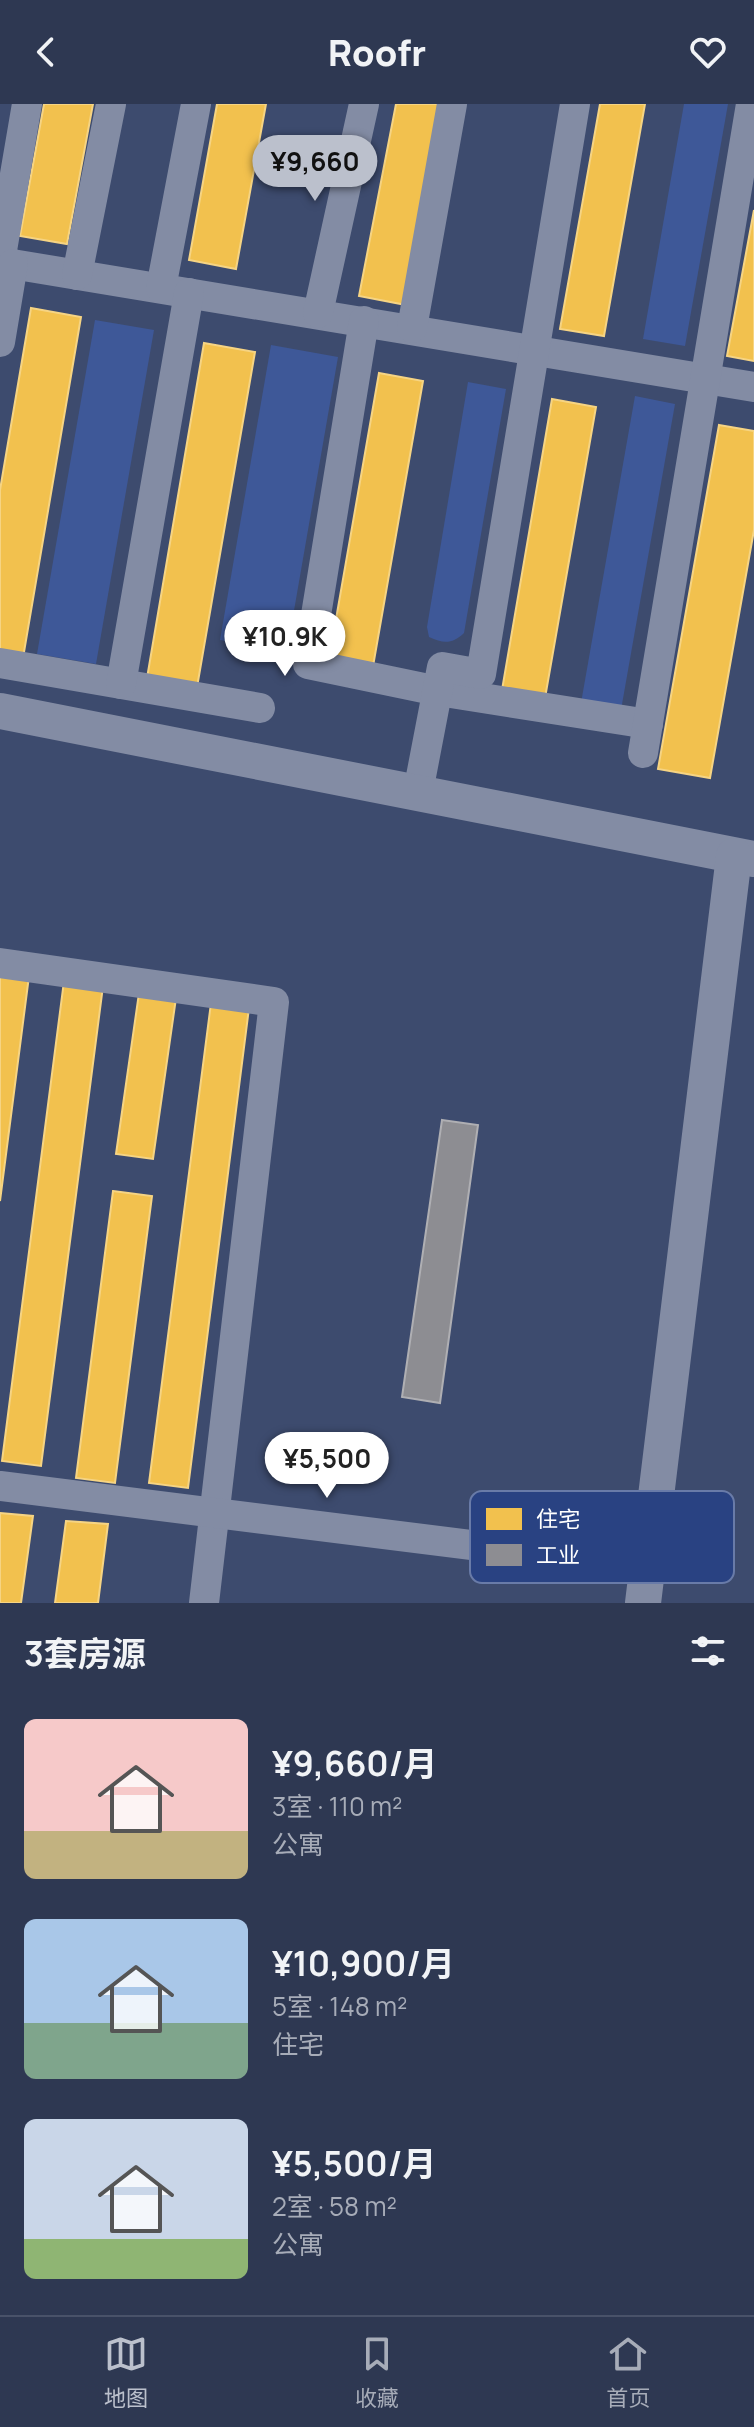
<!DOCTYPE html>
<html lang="zh">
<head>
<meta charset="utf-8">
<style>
  :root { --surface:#2e3852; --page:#3a435c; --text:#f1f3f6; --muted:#a7acb8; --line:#495269; --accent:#bbc0cc }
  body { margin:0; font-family:Manrope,"Noto Sans SC",sans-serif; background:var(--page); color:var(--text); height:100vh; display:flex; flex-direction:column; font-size:30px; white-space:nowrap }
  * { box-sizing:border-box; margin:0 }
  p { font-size:26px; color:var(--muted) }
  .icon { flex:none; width:44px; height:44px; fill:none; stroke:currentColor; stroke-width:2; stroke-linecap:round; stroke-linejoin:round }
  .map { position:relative; height:1499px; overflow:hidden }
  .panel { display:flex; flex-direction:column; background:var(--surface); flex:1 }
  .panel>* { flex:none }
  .price { position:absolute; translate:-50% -68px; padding:0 18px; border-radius:28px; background:#fff; color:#222; font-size:26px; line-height:52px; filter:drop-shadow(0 2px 4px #0008) }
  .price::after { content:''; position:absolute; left:50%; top:48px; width:24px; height:18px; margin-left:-12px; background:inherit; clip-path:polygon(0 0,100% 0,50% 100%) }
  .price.current { background:var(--accent); color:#111 }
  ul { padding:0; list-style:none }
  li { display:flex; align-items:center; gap:24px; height:200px; padding:0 24px }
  li span { display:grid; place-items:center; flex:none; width:224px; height:160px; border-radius:12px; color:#555 }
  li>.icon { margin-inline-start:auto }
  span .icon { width:96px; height:96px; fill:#fffc; stroke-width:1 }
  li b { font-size:34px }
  h2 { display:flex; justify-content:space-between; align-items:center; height:96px; padding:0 24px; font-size:34px }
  header { display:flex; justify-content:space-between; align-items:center; height:104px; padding:0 24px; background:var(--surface); font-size:36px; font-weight:800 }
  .tabs { display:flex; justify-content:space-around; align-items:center; height:112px; border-top:2px solid var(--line); background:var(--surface); font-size:22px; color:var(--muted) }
  .tabs a { display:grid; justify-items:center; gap:4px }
  .tabs .current { color:var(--accent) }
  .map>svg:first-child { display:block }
  .green { fill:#3e5898 }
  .homes { fill:#f2c14e; stroke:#f6d483; stroke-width:2 }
  .industry { fill:#8d8d92; stroke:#afafb3; stroke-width:2 }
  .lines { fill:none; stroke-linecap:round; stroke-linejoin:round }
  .minor { stroke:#838ca4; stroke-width:30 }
  .tertiary { stroke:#838ca4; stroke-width:36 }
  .key { fill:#294282; stroke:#697ba8; stroke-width:2 }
  .key-label { font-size:22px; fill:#fff }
</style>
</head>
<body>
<header><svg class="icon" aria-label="back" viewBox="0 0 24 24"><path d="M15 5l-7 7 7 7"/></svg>Roofr<svg class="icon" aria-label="heart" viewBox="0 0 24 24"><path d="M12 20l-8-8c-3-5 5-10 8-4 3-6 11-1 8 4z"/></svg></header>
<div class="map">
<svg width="754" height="1499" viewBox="0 0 754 1499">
  <rect width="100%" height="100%" fill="#3d4b6e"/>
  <g class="green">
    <polygon points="684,0 728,0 685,242 643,235"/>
    <polygon points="95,216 154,226 96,560 37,550"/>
    <polygon points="271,241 338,253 287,547 220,536"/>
    <path d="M468 278 506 285 464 529C452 540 444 540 429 533L427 523Z"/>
    <polygon points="635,292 675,300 621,606 581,599"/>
  </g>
  <g class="homes">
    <polygon points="44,0 93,0 67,140 20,132"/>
    <polygon points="217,0 266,0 236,165 189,156"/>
    <polygon points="396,0 445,0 406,201 359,192"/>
    <polygon points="600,0 645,0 604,232 560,225"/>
    <polygon points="754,106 754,257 727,252"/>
    <polygon points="31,204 81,213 23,554 0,551 0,386"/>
    <polygon points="204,239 255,248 196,589 146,580"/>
    <polygon points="379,269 423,277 372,568 328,561"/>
    <polygon points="552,295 596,303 545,594 502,586"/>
    <polygon points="719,321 754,327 754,426 710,674 658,665"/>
    <polygon points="0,868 29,872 0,1097"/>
    <polygon points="64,877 103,882 41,1362 2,1357"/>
    <polygon points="139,889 176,894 153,1055 116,1050"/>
    <polygon points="211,899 249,904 188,1384 149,1379"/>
    <polygon points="113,1087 152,1092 115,1379 76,1374"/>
    <polygon points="0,1409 33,1412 21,1499 0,1499"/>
    <polygon points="66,1417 108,1420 98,1499 55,1499"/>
  </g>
  <polygon class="industry" points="442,1016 478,1021 440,1299 402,1293"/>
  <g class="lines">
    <g class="minor">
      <polyline points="0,158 754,283"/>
      <polyline points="0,158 27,0"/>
      <polyline points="77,171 111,0"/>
      <polyline points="161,184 196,0"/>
      <polyline points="318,209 364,0"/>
      <polyline points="364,217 308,560 438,587 648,620"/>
      <polyline points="412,224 452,0"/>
      <polyline points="0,238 13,160"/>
      <polyline points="0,559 260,604"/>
      <polyline points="121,580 189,189"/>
      <polyline points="643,649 751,0"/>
      <polyline points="418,688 442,563 481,570 575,0"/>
      <polyline points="0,859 274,898 204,1499"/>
      <polyline points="0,1382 647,1463"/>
    </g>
    <g class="tertiary">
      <polyline points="0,607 754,755"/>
      <polyline points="643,1499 734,752"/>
    </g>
  </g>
  <rect x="470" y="1387" width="264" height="92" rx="12" class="key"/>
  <rect x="486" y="1404" width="36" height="22" fill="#f2c14e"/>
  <rect x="486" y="1440" width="36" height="22" fill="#8d8d92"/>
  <g class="key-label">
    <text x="536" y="1423">住宅</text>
    <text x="536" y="1459">工业</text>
  </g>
</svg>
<b class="price current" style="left:315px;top:99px">¥9,660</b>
<b class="price" style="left:285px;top:574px">¥10.9K</b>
<b class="price" style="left:327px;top:1396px">¥5,500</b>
</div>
<section class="panel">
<h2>3套房源<svg class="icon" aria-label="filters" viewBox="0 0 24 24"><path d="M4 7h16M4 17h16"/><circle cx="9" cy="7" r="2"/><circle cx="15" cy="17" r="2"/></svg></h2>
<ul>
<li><span style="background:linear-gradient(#f6c9c9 70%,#c2b280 0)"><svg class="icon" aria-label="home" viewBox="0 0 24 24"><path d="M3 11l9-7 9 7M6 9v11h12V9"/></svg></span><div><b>¥9,660/月</b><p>3室 · 110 m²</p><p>公寓</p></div></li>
<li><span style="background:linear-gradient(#a9c7e8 65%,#7fa58c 0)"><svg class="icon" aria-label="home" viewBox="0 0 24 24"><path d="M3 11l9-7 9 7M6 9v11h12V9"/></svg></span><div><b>¥10,900/月</b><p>5室 · 148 m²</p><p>住宅</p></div></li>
<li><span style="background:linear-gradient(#c9d6e8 75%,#8fb573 0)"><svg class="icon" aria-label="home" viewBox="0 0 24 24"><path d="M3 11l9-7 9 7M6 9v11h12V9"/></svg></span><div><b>¥5,500/月</b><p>2室 · 58 m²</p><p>公寓</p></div></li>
</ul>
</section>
<nav class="tabs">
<a class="current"><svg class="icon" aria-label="map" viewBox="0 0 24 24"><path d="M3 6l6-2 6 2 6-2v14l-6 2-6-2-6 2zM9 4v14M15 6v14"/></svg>地图</a>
<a><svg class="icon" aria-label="saved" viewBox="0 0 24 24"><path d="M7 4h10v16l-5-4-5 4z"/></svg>收藏</a>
<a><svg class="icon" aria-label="home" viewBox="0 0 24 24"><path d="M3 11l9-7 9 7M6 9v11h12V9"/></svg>首页</a>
</nav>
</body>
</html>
